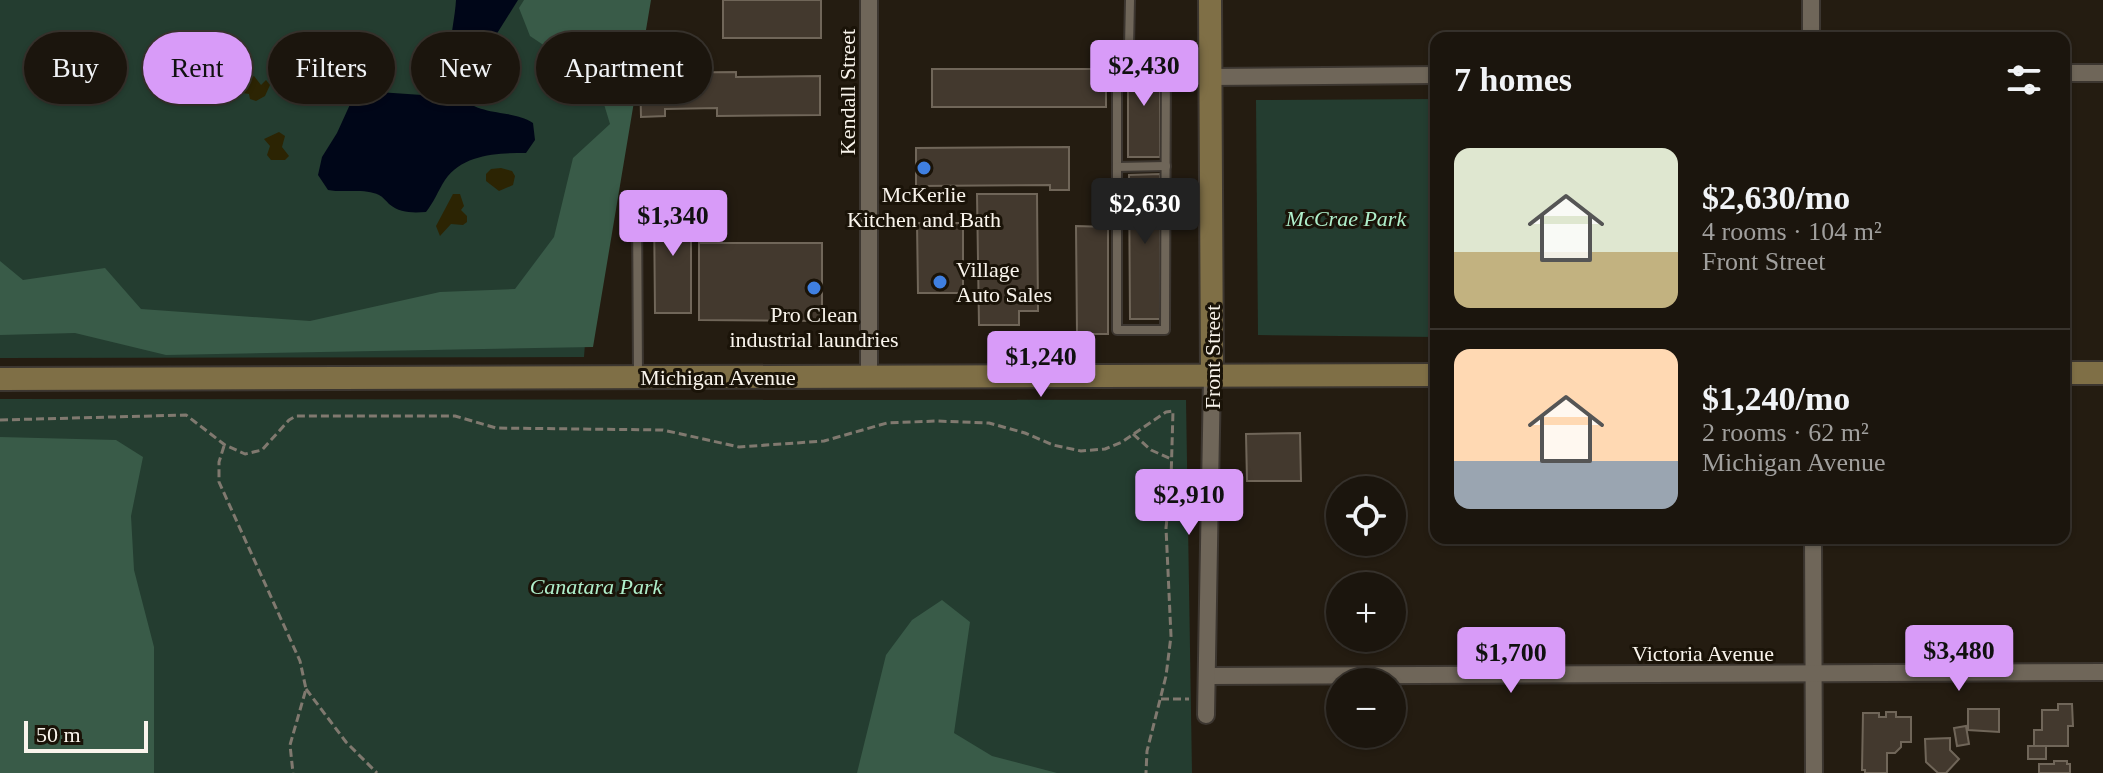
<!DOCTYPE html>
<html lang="en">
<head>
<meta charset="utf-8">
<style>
  :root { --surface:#1b150d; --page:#28221b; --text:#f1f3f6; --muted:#a09f9d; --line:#39342e; --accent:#d89bf8 }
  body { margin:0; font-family:Georgia,serif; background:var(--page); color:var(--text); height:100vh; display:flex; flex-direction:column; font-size:30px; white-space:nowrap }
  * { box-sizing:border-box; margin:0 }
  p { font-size:26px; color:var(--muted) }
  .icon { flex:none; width:44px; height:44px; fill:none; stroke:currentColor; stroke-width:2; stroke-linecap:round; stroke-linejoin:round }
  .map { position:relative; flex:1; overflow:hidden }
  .side { position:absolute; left:1430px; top:32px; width:640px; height:512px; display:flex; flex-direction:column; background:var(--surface); border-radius:16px; box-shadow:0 2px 6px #0004,0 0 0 2px var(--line) }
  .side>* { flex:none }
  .banner { position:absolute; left:24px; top:32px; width:760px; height:72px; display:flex; gap:16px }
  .tools { position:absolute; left:1326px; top:476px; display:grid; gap:16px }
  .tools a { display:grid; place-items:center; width:80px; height:80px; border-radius:50%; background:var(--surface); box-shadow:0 2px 6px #0004,0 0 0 2px var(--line); font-size:40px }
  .scale { position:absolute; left:24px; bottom:20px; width:124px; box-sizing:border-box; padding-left:8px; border:4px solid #f9f4ec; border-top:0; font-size:22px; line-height:28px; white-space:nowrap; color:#f9f4ec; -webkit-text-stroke:6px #1a1308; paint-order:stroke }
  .price { position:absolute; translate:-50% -68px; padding:0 18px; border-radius:8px; background:var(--accent); color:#111; font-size:26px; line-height:52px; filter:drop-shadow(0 2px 4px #0008) }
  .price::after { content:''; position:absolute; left:50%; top:48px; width:24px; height:18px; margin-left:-12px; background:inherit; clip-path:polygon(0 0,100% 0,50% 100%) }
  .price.on { background:#222; color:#fff }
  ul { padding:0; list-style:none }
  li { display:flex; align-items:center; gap:24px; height:200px; padding:0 24px }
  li+li { border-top:2px solid var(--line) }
  li span { display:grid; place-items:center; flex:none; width:224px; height:160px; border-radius:16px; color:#555 }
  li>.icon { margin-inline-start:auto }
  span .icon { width:96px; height:96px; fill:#fffc; stroke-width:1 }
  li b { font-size:34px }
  h2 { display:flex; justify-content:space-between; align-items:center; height:96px; padding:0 24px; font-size:34px }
  .chip { padding:0 28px; border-radius:36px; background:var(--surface); box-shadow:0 2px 6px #0004,0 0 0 2px var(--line); font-size:28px; line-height:72px }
  .chip.on { background:var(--accent); color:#111 }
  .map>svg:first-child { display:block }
  .green { fill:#243d30 }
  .forest { fill:#395b48 }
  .sand { fill:#2c2403 }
  .water { fill:#000618 }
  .building { fill:#43392e; stroke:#706659; stroke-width:2 }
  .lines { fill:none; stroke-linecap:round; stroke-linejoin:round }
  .lane-casing { stroke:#3c3630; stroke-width:12 }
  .street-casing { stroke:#3c3630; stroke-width:20 }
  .secondary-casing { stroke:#3c3630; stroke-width:26 }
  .path { stroke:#80796f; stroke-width:3; stroke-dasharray:8 4; stroke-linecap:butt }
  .lane { stroke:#6f6659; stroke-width:8 }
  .street { stroke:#6f6659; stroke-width:16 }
  .secondary { stroke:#7f6f46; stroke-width:22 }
  .shop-dot { fill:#3f7fe0; stroke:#1a1308; stroke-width:3 }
  .labels { text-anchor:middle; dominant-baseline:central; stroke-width:6; stroke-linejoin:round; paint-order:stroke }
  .street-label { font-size:22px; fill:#f9f4ec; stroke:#1a1308 }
  .poi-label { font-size:22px; fill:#f9f4ec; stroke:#1a1308 }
  .park-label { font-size:22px; font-style:italic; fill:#afefcb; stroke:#1a1308 }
</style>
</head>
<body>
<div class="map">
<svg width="2103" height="773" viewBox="0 0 2103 773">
  <rect width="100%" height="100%" fill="#241c11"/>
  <g class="green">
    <polygon points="0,0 649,0 588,304 584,357 0,358"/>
    <polygon points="1436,99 1436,337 1258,335 1256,100"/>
    <polygon points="0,399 1186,400 1192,773 0,773"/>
  </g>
  <g class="forest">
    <polygon points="524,0 651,0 593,347 166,355 75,333 0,335 0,261 23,280 105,268 141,309 310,321 440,292 515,289 554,237 573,158 610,124 597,81 530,36 519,8"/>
    <polygon points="0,437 116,440 143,457 131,516 134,570 154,647 154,773 0,773"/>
    <polygon points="942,600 970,622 954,733 992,756 1057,773 857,773 886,655 912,620"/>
  </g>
  <g class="sand">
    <polygon points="302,68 333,71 337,77 335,85 330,89 310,82 296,83 295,71"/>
    <polygon points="254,76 261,85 266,80 270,85 265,96 256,101 250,99 249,94 243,93 242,84"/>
    <polygon points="279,132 285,136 282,147 289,156 285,160 271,160 267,155 270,146 264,139"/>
    <polygon points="501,168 512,171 515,176 513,185 499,191 486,181 486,174 491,169"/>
    <polygon points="453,194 460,194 464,206 461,210 467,216 467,222 463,225 451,224 440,236 436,226"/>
  </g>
  <g class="water">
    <path d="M456 0H518L491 43 471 53H451C450 35 455 18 456 0Z"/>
    <path d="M449 75C455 81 457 91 462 97 480 117 512 109 533 123L535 140 526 153C498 153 463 154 445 180 438 191 434 202 426 212 412 213 400 213 389 204 386 201 383 197 379 195 365 188 344 193 328 190L318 175 322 157 337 133 352 100 364 91 422 95 442 76Z"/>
  </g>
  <g class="building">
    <rect x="723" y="0" width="98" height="38"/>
    <polygon points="1160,58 1160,157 1128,157 1128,59"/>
    <rect x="932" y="69" width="174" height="38"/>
    <polygon points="736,72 736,77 820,76 820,115 717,116 717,108 665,109 665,116 641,117 640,73"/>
    <polygon points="1069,147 1069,190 1050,190 1050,185 916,186 916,148"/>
    <polygon points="1160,174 1160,319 1130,319 1129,175"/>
    <polygon points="977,194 1037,194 1038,311 1019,311 1019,325 979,325"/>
    <polygon points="676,199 691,199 691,313 655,313 654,206 676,206"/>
    <polygon points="917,223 963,223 963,293 918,293"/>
    <polygon points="1076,226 1108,227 1108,334 1077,334"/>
    <polygon points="699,243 822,243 822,321 699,320"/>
    <polygon points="1300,433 1301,481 1247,481 1246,434"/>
    <polygon points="2058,704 2072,704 2073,726 2068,726 2068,746 2034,746 2034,730 2042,730 2042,710 2058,710"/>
    <polygon points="1968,709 1999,709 1999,732 1968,730"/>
    <polygon points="1886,712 1896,712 1896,717 1911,717 1911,742 1901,742 1901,747 1895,753 1887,753 1887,773 1865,773 1865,770 1862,770 1863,713 1879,713 1879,717 1886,717"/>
    <polygon points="1966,726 1969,744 1957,746 1954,728"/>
    <polygon points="1950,738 1950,750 1959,759 1946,773 1938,773 1926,762 1925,739"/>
    <rect x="2028" y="746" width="18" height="13"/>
    <polygon points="2054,761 2067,761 2067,764 2070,764 2070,773 2039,773 2039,764 2054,764"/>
  </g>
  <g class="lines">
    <g class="lane-casing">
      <g id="lane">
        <polyline points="1129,47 1166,47 1165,330 1117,330 1117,59 1129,47 1130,0"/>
        <polyline points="1117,167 1166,166"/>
        <polyline points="637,202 638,377"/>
      </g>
    </g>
    <g class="street-casing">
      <g id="street">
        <polyline points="869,0 869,377"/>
        <polyline points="1811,0 1811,38"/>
        <polyline points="2064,73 2103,73"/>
        <polyline points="1210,77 1436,75"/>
        <polyline points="1813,538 1814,773"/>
        <polyline points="1207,676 2103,672"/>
        <polyline points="1206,715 1212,376"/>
      </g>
    </g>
    <g class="secondary-casing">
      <g id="secondary">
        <polyline points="1210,0 1212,376"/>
        <polyline points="2064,373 2103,373"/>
        <polyline points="0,379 1436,375"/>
      </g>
    </g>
    <g class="path">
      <polyline points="0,420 186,415 225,445 245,454 262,450 289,420 296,416 455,416 496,428 663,430 739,447 824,441 887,423 936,421 989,423 1025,433 1053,445 1081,451 1105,449 1122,442 1166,412 1173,411 1171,480 1166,528 1171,636 1166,676 1147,751 1146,773"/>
      <polyline points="1133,434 1151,450 1171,459"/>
      <polyline points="224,446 219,462 219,482 300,661 306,689 290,745 293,773"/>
      <polyline points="306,689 346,742 377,773"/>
      <polyline points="1161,699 1189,699"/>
    </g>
    <use href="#lane" class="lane"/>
    <use href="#street" class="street"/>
    <use href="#secondary" class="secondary"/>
  </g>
  <g class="shop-dot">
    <circle cx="924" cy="168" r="8"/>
    <circle cx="940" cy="282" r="8"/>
    <circle cx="814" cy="288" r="8"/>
  </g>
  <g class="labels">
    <g class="street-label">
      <text transform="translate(847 92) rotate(-90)">Kendall Street</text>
      <text transform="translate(1212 357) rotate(-90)">Front Street</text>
      <text x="718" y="377">Michigan Avenue</text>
      <text x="1703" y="653">Victoria Avenue</text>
    </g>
    <g class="poi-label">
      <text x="924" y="194">McKerlie<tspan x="924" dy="25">Kitchen and Bath</tspan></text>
      <text x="956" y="269" text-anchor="start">Village<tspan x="956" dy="25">Auto Sales</tspan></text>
      <text x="814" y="314">Pro Clean<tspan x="814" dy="25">industrial laundries</tspan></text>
    </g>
    <g class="park-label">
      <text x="1346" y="218">McCrae Park</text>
      <text x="596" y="586">Canatara Park</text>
    </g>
  </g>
</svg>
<div class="tools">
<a><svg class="icon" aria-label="locate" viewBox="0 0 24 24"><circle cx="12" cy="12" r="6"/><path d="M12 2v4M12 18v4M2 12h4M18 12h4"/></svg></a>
<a>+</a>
<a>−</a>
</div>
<div class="scale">50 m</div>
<b class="price" style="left:1144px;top:108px">$2,430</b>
<b class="price on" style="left:1145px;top:246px">$2,630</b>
<b class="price" style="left:673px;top:258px">$1,340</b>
<b class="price" style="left:1041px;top:399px">$1,240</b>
<b class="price" style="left:1189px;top:537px">$2,910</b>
<b class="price" style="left:1959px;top:693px">$3,480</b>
<b class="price" style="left:1511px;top:695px">$1,700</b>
<div class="banner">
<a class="chip">Buy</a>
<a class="chip on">Rent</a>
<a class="chip">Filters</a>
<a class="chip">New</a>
<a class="chip">Apartment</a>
</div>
<section class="side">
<h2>7 homes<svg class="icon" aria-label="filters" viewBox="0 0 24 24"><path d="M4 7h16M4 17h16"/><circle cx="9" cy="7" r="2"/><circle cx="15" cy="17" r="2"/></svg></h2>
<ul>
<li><span style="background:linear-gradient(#dfe7d0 65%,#c2b280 0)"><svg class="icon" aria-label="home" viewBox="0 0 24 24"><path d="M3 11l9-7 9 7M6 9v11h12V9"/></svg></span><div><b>$2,630/mo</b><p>4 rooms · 104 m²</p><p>Front Street</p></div></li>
<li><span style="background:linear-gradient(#ffd9b3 70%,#9aa5b1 0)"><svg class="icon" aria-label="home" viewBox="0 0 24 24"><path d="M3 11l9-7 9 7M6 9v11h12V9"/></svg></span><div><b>$1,240/mo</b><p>2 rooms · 62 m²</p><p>Michigan Avenue</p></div></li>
</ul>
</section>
</div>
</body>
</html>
